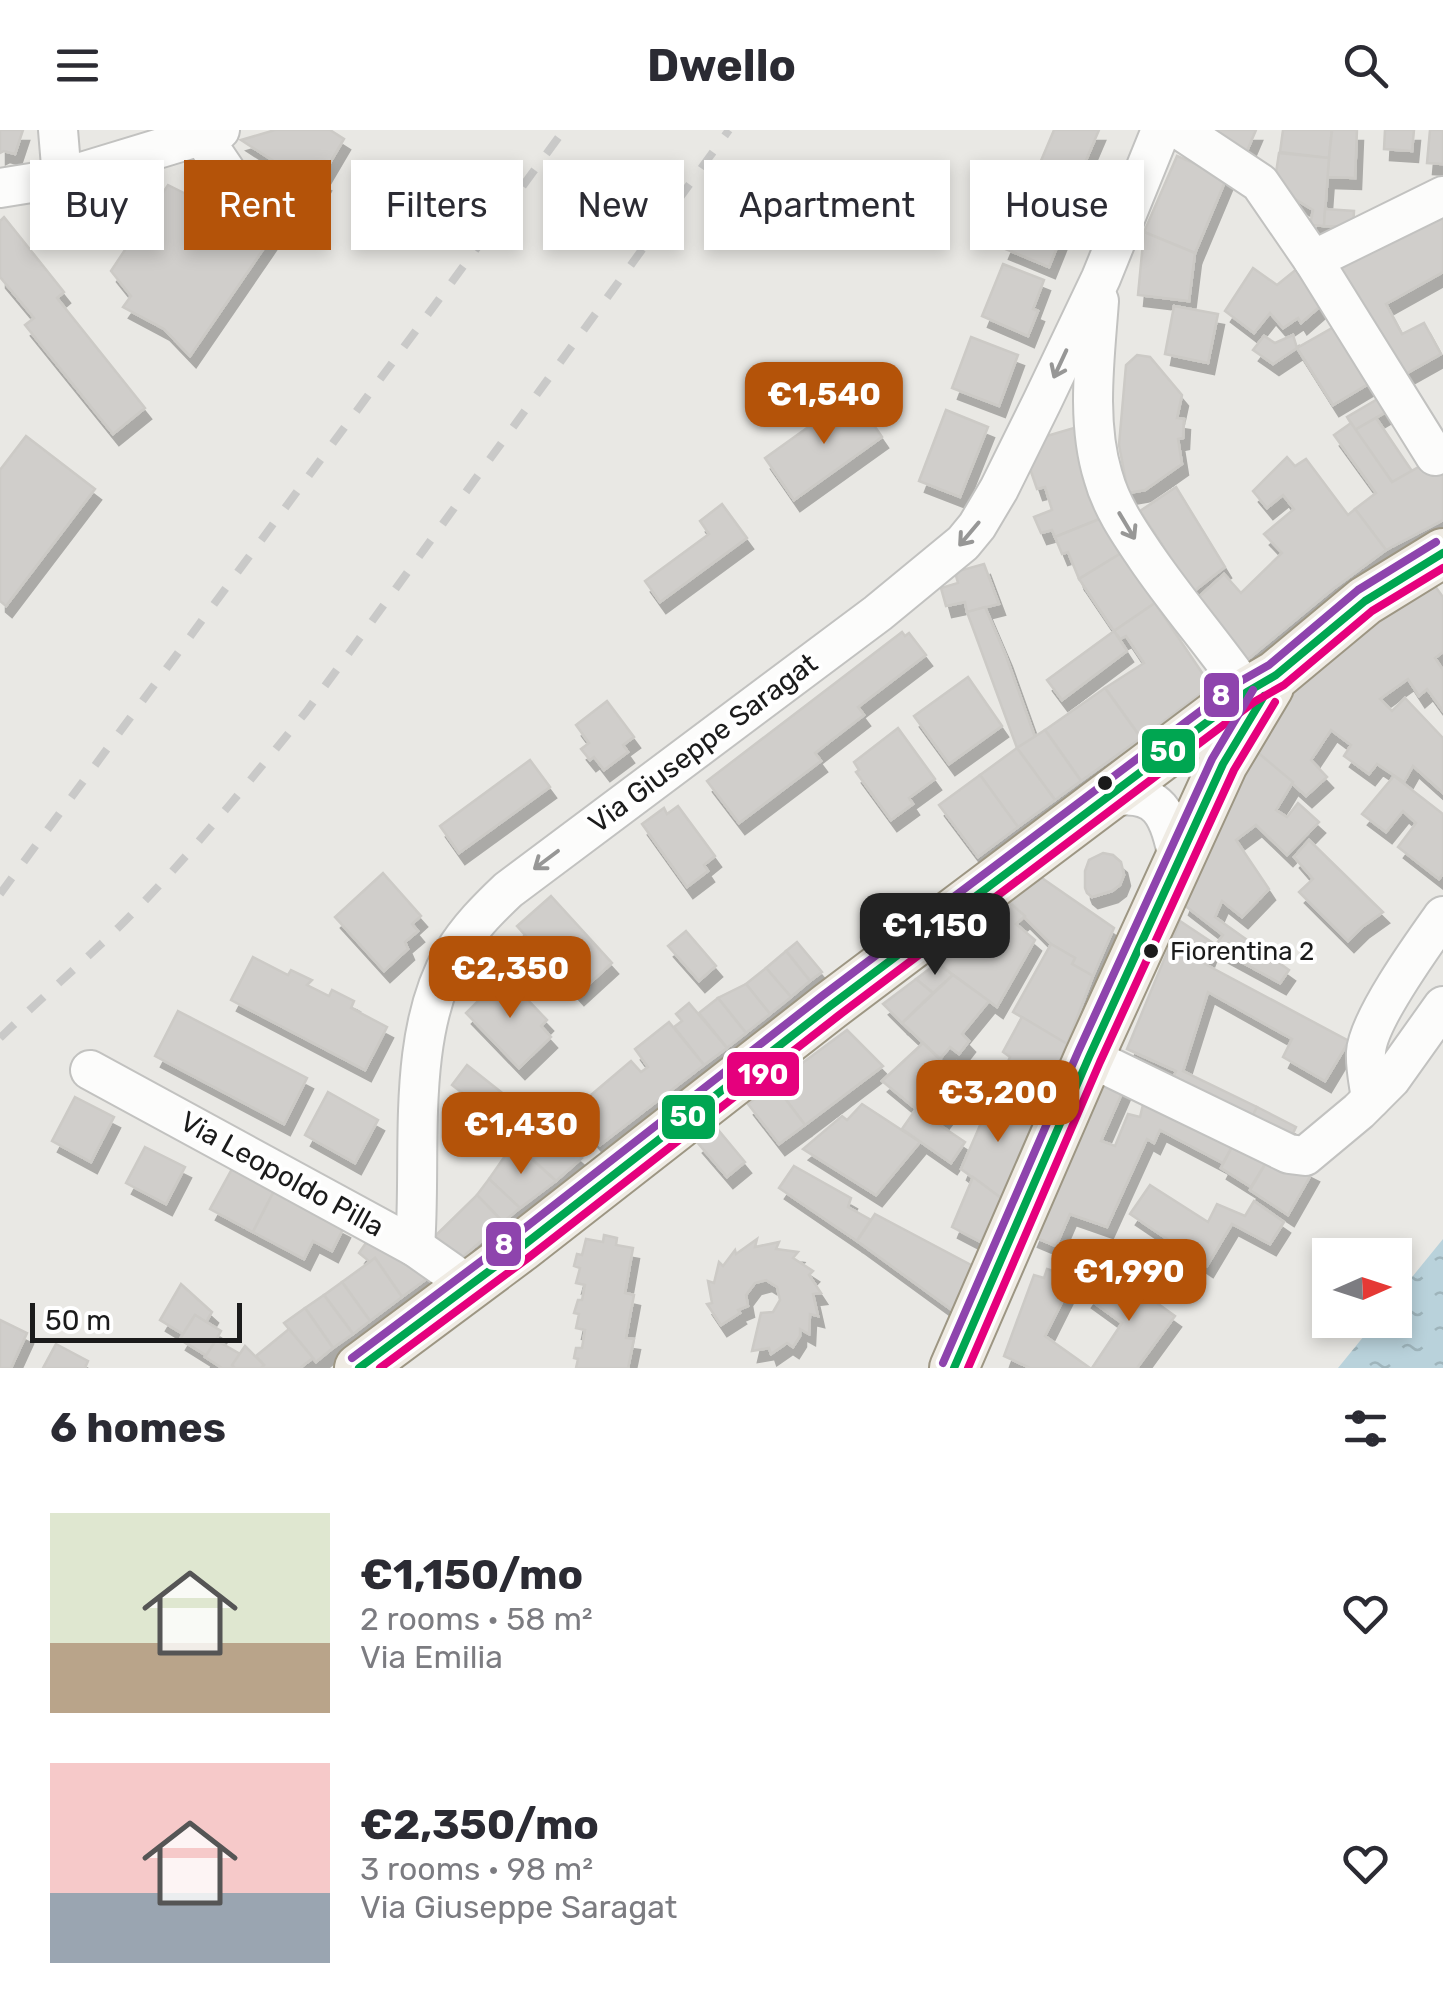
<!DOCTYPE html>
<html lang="en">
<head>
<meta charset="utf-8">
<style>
  :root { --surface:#fff; --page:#f2f2f3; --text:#2b2b33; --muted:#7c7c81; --accent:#b45309 }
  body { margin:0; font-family:Rubik,sans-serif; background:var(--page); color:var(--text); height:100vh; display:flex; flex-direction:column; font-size:38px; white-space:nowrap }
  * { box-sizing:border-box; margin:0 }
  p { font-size:32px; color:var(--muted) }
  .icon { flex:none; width:55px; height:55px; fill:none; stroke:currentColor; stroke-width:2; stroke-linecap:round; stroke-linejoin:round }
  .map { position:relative; height:1238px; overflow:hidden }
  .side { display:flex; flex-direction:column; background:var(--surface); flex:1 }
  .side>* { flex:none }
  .hud { position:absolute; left:30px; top:30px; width:1385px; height:90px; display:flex; gap:20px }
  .needle { width:65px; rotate:87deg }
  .controls { position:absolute; left:1312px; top:1108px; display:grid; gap:20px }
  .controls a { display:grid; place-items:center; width:100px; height:100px; border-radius:0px; background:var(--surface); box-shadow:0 5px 15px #0003; font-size:50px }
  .scale { position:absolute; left:30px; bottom:25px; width:212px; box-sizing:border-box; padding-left:10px; border:5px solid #1b1b1b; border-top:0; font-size:28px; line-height:35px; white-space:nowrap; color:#1b1b1b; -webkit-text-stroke:8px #fff; paint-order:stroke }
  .price { position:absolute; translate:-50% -85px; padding:0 22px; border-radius:20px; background:var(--accent); color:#fff; font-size:32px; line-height:65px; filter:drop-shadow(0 2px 5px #0008) }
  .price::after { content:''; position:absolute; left:50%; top:60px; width:30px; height:22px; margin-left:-15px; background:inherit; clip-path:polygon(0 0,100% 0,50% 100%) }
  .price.active { background:#222; color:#fff }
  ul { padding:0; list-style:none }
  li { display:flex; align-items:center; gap:30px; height:250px; padding:0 50px }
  li span { display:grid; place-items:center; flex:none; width:280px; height:200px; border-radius:0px; color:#555 }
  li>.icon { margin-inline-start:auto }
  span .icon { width:120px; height:120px; fill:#fffc; stroke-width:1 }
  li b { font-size:42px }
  h2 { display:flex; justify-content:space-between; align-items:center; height:120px; padding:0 50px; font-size:42px }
  .chip { padding:0 35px; border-radius:0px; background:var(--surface); box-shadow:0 5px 15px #0003; font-size:35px; line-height:90px }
  .chip.active { background:var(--accent); color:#fff }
  header { display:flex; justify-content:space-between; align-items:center; height:130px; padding:0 50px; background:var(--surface); font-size:45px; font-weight:700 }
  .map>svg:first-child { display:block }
  .water { fill:url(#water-ripples) }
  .building { fill:#d0cecb; stroke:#cccac6; stroke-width:2.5; filter:url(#shadow) }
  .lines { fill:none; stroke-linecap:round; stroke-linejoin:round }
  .minor-casing { stroke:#c2c2c0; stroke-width:42 }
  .major-casing { stroke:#9d9683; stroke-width:52 }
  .minor { stroke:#fcfcfb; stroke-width:38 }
  .major { stroke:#efebe3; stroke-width:48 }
  .rail { stroke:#c9c9c8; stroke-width:8; stroke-dasharray:20 20; stroke-linecap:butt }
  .bus-1-casing { stroke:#fff; stroke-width:15 }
  .bus-2-casing { stroke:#fff; stroke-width:15 }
  .bus-3-casing { stroke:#fff; stroke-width:15 }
  .bus-1 { stroke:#00a651; stroke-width:8 }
  .bus-2 { stroke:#e5007d; stroke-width:8 }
  .bus-3 { stroke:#8e44ad; stroke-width:8 }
  .oneway { stroke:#979796 }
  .bus-dot { fill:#1b1b1b; stroke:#fff; stroke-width:4 }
  .labels { text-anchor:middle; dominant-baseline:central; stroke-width:8; stroke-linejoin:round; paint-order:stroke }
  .bus-label { font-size:26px; fill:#1b1b1b; stroke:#fff; text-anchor:start }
  .street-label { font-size:28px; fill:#1b1b1b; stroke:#fff }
  .line-badge { stroke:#fff; stroke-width:4 }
  .badge-label { font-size:28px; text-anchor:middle; font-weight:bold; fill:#fff }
</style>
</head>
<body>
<header><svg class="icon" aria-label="menu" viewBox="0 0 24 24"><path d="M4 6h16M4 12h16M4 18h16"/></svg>Dwello<svg class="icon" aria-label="search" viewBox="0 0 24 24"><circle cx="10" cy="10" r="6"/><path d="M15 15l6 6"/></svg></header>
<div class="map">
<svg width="1443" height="1238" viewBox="0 0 1443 1238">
  <defs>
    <pattern id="water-ripples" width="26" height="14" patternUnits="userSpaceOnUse" patternTransform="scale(2.5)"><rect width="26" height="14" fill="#b9d2db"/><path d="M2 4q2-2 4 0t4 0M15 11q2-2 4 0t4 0" fill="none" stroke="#9eb4bb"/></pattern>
    <filter id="shadow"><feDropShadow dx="6" dy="11" stdDeviation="0" flood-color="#0004"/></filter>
  </defs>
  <rect width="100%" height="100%" fill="#e9e8e4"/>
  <polygon class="water" points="1443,1109 1443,1238 1338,1238 1377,1190 1395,1190 1395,1168"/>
  <g class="building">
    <polygon points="0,0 23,0 15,24 4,21 0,23"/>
    <polygon points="275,0 330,0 344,9 321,48 325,50 315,69 266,40 272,30 241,10"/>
    <polygon points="1054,0 1099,0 1078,49 1040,33"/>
    <polygon points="1211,0 1256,0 1244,28"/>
    <polygon points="1283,0 1332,0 1329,28 1280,22"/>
    <polygon points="1332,0 1357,0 1355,48 1327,47"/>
    <polygon points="1385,0 1414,0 1412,21 1384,19"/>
    <polygon points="1430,0 1443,0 1443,34 1427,33"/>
    <polygon points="1279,23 1329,28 1324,96 1310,95 1313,80 1274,56"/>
    <polygon points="1177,26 1227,47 1195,123 1144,102"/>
    <polygon points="168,55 198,70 207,58 230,82 241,90 275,102 190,226 164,199 123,177 131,166 111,141"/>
    <polygon points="1083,65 1098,71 1091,86 1077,80"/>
    <polygon points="1023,71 1068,90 1049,137 1003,118"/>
    <polygon points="1325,79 1354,81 1353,97 1324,96"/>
    <polygon points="1443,82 1443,142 1386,174 1402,204 1424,193 1441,224 1391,252 1331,143"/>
    <polygon points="4,87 64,162 57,168 145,278 113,304 25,195 34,188 0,147 0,91"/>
    <polygon points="1144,102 1195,123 1189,171 1138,165"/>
    <polygon points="1003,134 1044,150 1033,179 1038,181 1028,206 982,186"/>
    <polygon points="1253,138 1277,155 1298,138 1326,171 1301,193 1298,188 1283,198 1270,183 1254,203 1225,181"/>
    <polygon points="1174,176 1218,184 1208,233 1165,224"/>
    <polygon points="1341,193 1375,250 1333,275 1297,218"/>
    <polygon points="1293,205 1297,218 1273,234 1253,220 1264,206 1275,213"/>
    <polygon points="971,207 1018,225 999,276 952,258"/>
    <polygon points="1137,225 1150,227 1182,265 1177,288 1184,289 1183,308 1178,309 1182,334 1145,360 1128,363 1119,315 1126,235"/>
    <polygon points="1388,263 1396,276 1355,300 1347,287"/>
    <polygon points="853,265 882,307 794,370 765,328"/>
    <polygon points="946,280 988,297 960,367 919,351"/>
    <polygon points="1376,288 1412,341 1392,352 1355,300"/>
    <polygon points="1351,293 1392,352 1438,326 1443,335 1443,390 1386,420 1355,379 1376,363 1334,305"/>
    <polygon points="1077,297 1085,354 1102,388 1055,407 1052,400 1041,403 1034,387 1052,380 1045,357 1037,359 1028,333 1034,332 1030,311"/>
    <polygon points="26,306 95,359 6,476 0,471 0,340"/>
    <polygon points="1287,327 1295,336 1306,329 1348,385 1355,379 1386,420 1333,459 1247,530 1192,473 1224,444 1241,463 1282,423 1264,404 1294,379 1283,365 1267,378 1253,361"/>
    <polygon points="1176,357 1225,437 1193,462 1140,381"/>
    <polygon points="722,374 747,408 660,472 645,451 709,404 700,391"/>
    <polygon points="1102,388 1123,422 1079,449 1068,422 1062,424 1055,407"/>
    <polygon points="1123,422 1155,473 1114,501 1079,449"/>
    <polygon points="984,434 999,474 967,482 965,472 946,476 941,458 958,453 955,442"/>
    <polygon points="1432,452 1443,467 1443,522 1435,528 1443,540 1443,581 1427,559 1419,566 1408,549 1380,569 1392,581 1405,568 1443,608 1443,663 1413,636 1404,652 1377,634 1369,644 1344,626 1351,615 1331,600 1311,630 1327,647 1306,666 1256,621 1287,566 1347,505"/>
    <polygon points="1155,473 1211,556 1141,608 1105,558 1144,533 1126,506 1120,509 1114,501"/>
    <polygon points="985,477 1006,526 1035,607 1017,618 967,482"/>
    <polygon points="1114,501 1127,521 1062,570 1047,550"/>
    <polygon points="902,502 905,506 909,503 926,525 858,577 864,585 815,623 821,631 739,693 707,651"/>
    <polygon points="968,547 1002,596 949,634 914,586"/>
    <polygon points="1105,558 1141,608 1081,651 1045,600"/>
    <polygon points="607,571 634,607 623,615 628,622 604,640 594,627 590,630 581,619 589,613 576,595"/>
    <polygon points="898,598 935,649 909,668 913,674 891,690 856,642 859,640 854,632"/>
    <polygon points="1045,600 1081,651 1055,670 1017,618"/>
    <polygon points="1017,618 1055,670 1018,697 980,645"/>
    <polygon points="1256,621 1293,652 1276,680 1287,687 1298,673 1319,692 1287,725 1256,695 1236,710 1269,759 1242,787 1222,771 1215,787 1289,840 1280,853 1214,817 1223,805 1183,774 1221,685"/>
    <polygon points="530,630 550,657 459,723 440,696"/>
    <polygon points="980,645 1018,697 978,727 939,675"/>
    <polygon points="1394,646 1443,684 1443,744 1439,749 1398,717 1416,693 1403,681 1386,702 1362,684"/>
    <polygon points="678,676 715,726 704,735 708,741 687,757 642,694 664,678 667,684"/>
    <polygon points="1309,710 1383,782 1362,797 1348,811 1299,762 1313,749 1294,727"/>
    <polygon points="1103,723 1113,725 1121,732 1124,745 1120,755 1112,761 1092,767 1087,763 1085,758 1085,741 1089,730"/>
    <polygon points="383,743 421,786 412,794 418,801 405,812 408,819 384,841 335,787"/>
    <polygon points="1039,746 1114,798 1093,846 1072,834 1075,828 1051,814 1008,771"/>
    <polygon points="551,766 612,833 578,864 517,796"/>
    <polygon points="1008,771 1025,786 1016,794 1035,810 997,877 937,833"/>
    <polygon points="1180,791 1213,813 1205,834 1349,911 1325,951 1283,927 1292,909 1208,862 1183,941 1257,977 1246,1000 1168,962 1176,941 1127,919"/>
    <polygon points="686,801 716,836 699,851 668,816"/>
    <polygon points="797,812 822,842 810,851 786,821"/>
    <polygon points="1051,814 1075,828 1072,834 1093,846 1067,914 1013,882"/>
    <polygon points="786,821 810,851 791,867 766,838"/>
    <polygon points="253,827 288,845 291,840 312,850 307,855 329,866 332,860 354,871 351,878 387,897 365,940 231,870"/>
    <polygon points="937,833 953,845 933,863 916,849"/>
    <polygon points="766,838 791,867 770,884 746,854"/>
    <polygon points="504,845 547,890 541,896 551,907 519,938 466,883"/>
    <polygon points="953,845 989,871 962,904 969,911 959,924 950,917 940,929 902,893"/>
    <polygon points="916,849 933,863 902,893 883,874"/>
    <polygon points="746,854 770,884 746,903 718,868"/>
    <polygon points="718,868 746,903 727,918 699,883"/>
    <polygon points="689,873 727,918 704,935 674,897 682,891 676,884"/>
    <polygon points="178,881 307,948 284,994 155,926"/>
    <polygon points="1022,887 1067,914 1035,990 994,963 1010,927 1003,922"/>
    <polygon points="669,892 704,935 600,1015 571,982 631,931 641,942 648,937 635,919"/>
    <polygon points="847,900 883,936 805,995 774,954"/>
    <polygon points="923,913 967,956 938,994 916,979 882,951"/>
    <polygon points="467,935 510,969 495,988 452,955"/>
    <polygon points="1100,943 1126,954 1101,1011 1115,1016 1128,984 1140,987 1147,958 1239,1004 1223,1033 1160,1000 1154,1013 1147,1009 1107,1097 1070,1084 1056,1116 1032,1106"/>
    <polygon points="774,954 805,995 779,1014 748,974"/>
    <polygon points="328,962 378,990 355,1033 305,1005"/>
    <polygon points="994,963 1035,990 1001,1068 961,1039"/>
    <polygon points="75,967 114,987 91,1032 52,1011"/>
    <polygon points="862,974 920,1012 876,1065 803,1019 842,986 847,990"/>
    <polygon points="1257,977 1296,997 1286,1018 1246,1000"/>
    <polygon points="916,979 965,1012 951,1033 902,999"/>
    <polygon points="535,987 582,1028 556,1051 514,1013"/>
    <polygon points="715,996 745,1032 727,1047 697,1012"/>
    <polygon points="1239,1004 1273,1021 1251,1057 1221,1038"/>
    <polygon points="514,1013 556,1051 520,1078 489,1049"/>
    <polygon points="145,1017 185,1037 166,1074 126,1053"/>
    <polygon points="1273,1021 1313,1041 1288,1085 1250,1060"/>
    <polygon points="794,1036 851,1068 848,1077 871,1090 857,1111 779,1058"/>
    <polygon points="232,1039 274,1061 253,1102 210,1079"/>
    <polygon points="973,1047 1001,1068 981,1112 952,1097"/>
    <polygon points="489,1049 520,1078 503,1092 477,1065"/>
    <polygon points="1150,1055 1208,1092 1217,1074 1245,1086 1254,1071 1284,1092 1270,1114 1232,1094 1207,1136 1130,1084"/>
    <polygon points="274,1061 344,1097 332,1121 313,1111 304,1129 253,1102"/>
    <polygon points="477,1065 503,1092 463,1127 432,1109"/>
    <polygon points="875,1084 973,1136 952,1180 857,1111"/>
    <polygon points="604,1105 617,1108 616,1115 633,1118 625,1163 634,1165 626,1208 634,1209 628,1238 576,1238 578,1229 574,1228 576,1218 582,1218 585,1200 576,1198 579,1184 574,1183 578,1170 582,1170 585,1155 576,1153 580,1138 574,1136 577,1124 582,1125 586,1109 603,1112"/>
    <polygon points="757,1109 755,1117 779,1112 776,1119 798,1122 793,1128 813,1141 809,1145 821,1163 813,1164 818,1186 810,1184 809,1204 800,1199 800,1206 793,1217 787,1213 771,1224 769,1218 752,1221 761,1183 773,1182 780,1170 777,1157 766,1150 755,1153 746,1165 748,1176 738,1180 740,1183 721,1195 707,1174 712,1173 708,1151 714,1153 719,1132 723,1136 735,1120 736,1124"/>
    <polygon points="368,1110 432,1145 402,1167 375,1128 370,1132 359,1123"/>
    <polygon points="375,1128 402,1167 370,1191 342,1152"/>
    <polygon points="1047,1139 1074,1148 1045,1206 1090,1238 1030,1238 1004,1226 1034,1145 1044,1148"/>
    <polygon points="1121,1147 1175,1186 1137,1238 1092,1238 1122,1193 1086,1167 1098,1150 1111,1159"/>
    <polygon points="342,1152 370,1191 353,1204 324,1165"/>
    <polygon points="181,1154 212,1182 206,1192 195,1185 183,1204 160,1190"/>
    <polygon points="324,1165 353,1204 333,1218 305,1178"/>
    <polygon points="305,1178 333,1218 316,1232 284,1193"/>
    <polygon points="195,1185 221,1201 207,1226 180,1209"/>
    <polygon points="0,1190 27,1203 11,1238 0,1238"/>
    <polygon points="289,1199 313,1228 300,1238 261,1238 264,1235 256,1226"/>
    <polygon points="216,1210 240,1224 232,1238 222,1238 205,1227"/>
    <polygon points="56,1214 88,1231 85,1238 43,1238"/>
    <polygon points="245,1216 264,1235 261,1238 235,1238 232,1235"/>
  </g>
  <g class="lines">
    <g class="minor-casing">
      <g id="minor">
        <polyline points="58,0 62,48"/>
        <polyline points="1180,0 1260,53 1313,130 1435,326"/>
        <polyline points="202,6 229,46 299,91"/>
        <polyline points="0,58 62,48 220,0"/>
        <polyline points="1313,130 1443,66"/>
        <path d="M1099 171C1095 227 1086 291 1103 346 1111 376 1129 402 1146 427 1178 474 1215 516 1247 562"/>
        <path d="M1106 668C1161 656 1169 686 1179 732"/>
        <polyline points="1089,927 1289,1024 1305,1026 1359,981 1391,949 1443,876"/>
        <polyline points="90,940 415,1117 469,1155"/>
        <path d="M1371 969C1369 954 1365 937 1366 922 1368 890 1423 814 1443 786"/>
        <path d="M415 1117C422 1023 405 907 453 824 468 799 488 779 508 760L878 483 963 413 977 396 999 359 1042 272 1101 148 1161 0"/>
      </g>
    </g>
    <g class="major-casing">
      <g id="major">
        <polyline points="359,1238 520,1118 830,876 1247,562 1276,545 1365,471 1443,423"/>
        <polyline points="954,1238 1089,927 1223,634 1269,557"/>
      </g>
    </g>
    <use href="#minor" class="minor"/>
    <use href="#major" class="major"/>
    <g class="rail">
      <polyline points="0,764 564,0"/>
      <path d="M0 908C39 870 80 835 119 797 186 731 246 655 306 582L729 0"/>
    </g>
    <g class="bus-1-casing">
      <g id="bus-1">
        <polyline points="359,1238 520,1118 830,876 1247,562 1276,545 1365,471 1443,423"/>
        <polyline points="954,1238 1089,927 1223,634 1264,566"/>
      </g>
    </g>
    <g class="bus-2-casing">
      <g id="bus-2">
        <polyline points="380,1238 528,1128 838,886 1254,572 1284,555 1372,481 1443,438"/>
        <polyline points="968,1238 1100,932 1234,640 1275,572"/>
      </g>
    </g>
    <g class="bus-3-casing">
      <g id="bus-3">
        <polyline points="352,1228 512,1108 822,866 1239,552 1269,535 1358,460 1436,412"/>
        <polyline points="943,1233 1078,922 1212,629 1253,560"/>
      </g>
    </g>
    <use href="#bus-1" class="bus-1"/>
    <use href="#bus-2" class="bus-2"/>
    <use href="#bus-3" class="bus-3"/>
  </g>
  <defs><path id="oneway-shaft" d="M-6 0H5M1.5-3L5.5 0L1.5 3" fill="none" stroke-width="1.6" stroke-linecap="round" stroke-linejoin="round" transform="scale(2.5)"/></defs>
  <g class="oneway">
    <use href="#oneway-shaft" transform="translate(1060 234) rotate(115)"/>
    <use href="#oneway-shaft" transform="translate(1127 396) rotate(59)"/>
    <use href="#oneway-shaft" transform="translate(969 404) rotate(130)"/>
    <use href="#oneway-shaft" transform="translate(546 730) rotate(143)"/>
  </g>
  <g class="bus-dot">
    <circle cx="1105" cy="653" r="9"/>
    <circle cx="1151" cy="821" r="9"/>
  </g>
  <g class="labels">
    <g class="bus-label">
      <text x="1170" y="821">Fiorentina 2</text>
    </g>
    <g class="street-label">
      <text transform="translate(703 613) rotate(-37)">Via Giuseppe Saragat</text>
      <text transform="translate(282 1044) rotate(29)">Via Leopoldo Pilla</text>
    </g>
  </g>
  <g class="line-badge">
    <rect x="1202" y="541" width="39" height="48" rx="10" fill="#8e44ad"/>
    <rect x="1140" y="597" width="57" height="48" rx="10" fill="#00a651"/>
    <rect x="725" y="920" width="76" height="48" rx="10" fill="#e5007d"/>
    <rect x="660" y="963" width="57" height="48" rx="10" fill="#00a651"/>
    <rect x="484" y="1090" width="39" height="48" rx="10" fill="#8e44ad"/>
  </g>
  <g class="badge-label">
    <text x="1221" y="575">8</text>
    <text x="1168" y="631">50</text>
    <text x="763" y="954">190</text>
    <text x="688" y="996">50</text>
    <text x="504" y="1124">8</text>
  </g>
</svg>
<div class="controls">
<a><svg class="needle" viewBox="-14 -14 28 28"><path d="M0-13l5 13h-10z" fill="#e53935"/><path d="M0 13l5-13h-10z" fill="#7c7c81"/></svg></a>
</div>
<div class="scale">50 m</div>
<b class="price" style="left:824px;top:317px">€1,540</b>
<b class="price active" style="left:935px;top:848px">€1,150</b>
<b class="price" style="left:510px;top:891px">€2,350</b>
<b class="price" style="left:998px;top:1015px">€3,200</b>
<b class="price" style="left:521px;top:1047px">€1,430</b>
<b class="price" style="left:1129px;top:1194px">€1,990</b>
<div class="hud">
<a class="chip">Buy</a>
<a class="chip active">Rent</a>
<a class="chip">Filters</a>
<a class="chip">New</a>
<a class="chip">Apartment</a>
<a class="chip">House</a>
</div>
</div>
<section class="side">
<h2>6 homes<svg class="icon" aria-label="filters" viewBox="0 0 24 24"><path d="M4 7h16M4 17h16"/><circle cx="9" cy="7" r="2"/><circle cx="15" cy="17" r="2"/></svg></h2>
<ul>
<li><span style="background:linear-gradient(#dfe7d0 65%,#b9a48a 0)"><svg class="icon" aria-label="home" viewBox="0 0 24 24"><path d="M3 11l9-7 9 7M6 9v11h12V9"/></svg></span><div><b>€1,150/mo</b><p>2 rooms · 58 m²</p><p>Via Emilia</p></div><svg class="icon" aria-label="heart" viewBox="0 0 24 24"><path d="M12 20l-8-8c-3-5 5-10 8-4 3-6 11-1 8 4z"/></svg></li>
<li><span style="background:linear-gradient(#f6c9c9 65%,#9aa5b1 0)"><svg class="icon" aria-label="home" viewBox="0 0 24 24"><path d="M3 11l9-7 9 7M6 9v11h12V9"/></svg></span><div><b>€2,350/mo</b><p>3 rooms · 98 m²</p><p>Via Giuseppe Saragat</p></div><svg class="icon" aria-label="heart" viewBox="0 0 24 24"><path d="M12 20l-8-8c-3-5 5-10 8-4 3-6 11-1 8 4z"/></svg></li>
</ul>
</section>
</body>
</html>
